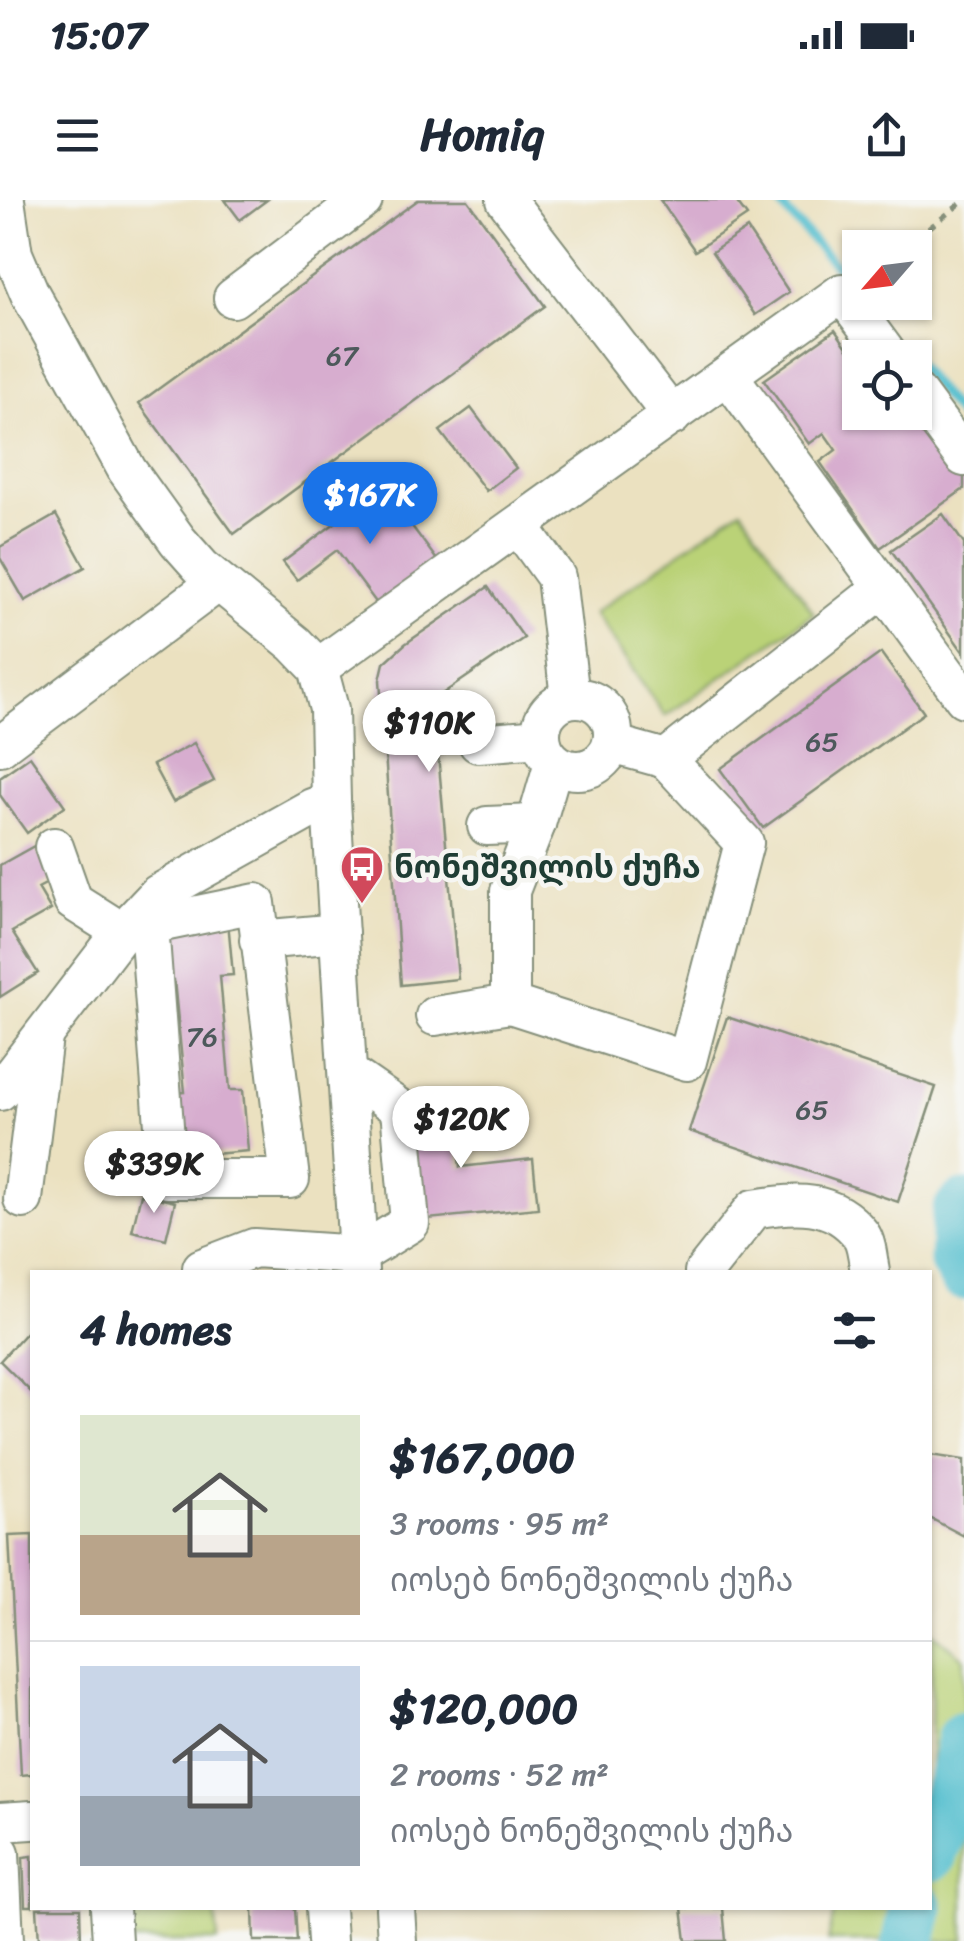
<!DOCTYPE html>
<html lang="en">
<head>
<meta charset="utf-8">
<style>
  :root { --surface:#fff; --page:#f2f2f3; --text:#1f2937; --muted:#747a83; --line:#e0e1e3; --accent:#1a73e8 }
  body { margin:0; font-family:Sriracha,"Noto Sans Georgian",sans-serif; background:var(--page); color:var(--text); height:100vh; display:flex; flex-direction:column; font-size:38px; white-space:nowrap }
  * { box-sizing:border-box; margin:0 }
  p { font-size:32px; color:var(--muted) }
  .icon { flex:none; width:55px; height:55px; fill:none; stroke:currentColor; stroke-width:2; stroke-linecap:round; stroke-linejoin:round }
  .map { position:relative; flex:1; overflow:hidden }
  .drawer { position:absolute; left:30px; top:1070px; width:902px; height:640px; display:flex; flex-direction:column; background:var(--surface); border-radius:0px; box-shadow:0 2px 8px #0004 }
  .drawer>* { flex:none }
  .needle { width:65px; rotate:242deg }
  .tools { position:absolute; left:842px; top:30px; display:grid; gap:20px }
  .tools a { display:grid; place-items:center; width:90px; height:90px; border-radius:0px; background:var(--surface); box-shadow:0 2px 8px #0004; font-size:50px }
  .price { position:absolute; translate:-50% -85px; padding:0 22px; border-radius:35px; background:#fff; color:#222; font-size:32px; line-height:65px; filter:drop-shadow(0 2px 5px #0008) }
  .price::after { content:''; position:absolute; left:50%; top:60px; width:30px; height:22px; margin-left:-15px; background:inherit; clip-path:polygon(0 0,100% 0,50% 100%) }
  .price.active { background:var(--accent); color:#fff }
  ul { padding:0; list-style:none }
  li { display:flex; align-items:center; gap:30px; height:250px; padding:0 50px }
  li+li { border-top:2px solid var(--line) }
  li span { display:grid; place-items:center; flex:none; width:280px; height:200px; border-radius:0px; color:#555 }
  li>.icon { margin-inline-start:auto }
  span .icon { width:120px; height:120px; fill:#fffc; stroke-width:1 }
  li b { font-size:42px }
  h2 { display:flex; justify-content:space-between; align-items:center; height:120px; padding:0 50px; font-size:42px }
  .status { display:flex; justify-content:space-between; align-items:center; height:70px; padding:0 50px; background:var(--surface); direction:ltr }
  .status svg { height:28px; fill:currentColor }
  header { display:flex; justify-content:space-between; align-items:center; height:130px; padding:0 50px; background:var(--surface); font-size:45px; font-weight:700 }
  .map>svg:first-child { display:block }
  .green { fill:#bad277; stroke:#6c8856; stroke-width:2.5 }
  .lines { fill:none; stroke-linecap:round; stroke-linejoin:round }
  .stream { stroke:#54bfcf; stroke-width:9 }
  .river { stroke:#54bfcf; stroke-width:55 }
  .building { fill:#d7adcf }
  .minor-casing { stroke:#858f7a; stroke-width:42 }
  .path { stroke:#858f7a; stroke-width:5; stroke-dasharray:8 8; stroke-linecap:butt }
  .minor { stroke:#fff; stroke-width:38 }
  .labels { text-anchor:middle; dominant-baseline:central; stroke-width:9; stroke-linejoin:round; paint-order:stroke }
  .number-label { font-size:28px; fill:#4d595b }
  .poi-label { font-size:32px; font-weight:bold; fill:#1f3d34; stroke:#f6f6f2; text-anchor:start }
</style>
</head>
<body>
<div class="status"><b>15:07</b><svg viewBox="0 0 49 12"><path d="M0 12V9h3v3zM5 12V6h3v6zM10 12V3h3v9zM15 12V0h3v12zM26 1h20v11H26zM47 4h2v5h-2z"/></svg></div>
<header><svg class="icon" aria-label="menu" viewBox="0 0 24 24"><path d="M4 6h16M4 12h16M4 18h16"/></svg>Homiq<svg class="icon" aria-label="share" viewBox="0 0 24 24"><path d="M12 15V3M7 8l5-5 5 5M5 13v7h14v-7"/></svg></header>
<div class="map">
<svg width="964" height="1741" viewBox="0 0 964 1741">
  <rect width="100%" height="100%" fill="#f6f6f2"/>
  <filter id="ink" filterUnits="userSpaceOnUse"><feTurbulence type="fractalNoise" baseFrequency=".01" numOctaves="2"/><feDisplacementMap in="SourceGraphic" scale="20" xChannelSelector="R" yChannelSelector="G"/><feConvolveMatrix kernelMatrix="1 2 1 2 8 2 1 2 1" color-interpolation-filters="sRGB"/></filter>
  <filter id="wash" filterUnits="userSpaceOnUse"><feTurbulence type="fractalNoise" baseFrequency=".0048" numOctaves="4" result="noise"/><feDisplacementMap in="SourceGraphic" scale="40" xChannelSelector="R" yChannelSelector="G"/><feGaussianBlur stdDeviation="2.25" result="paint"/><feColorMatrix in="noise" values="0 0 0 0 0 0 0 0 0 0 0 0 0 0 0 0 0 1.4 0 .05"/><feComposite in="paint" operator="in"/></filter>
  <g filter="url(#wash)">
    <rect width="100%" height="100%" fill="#ebe1c0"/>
    <g class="green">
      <polygon points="741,309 814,413 665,516 593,413"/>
      <polygon points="932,1432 964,1458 964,1741 828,1741 835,1708 930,1708"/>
      <polygon points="110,1708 215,1708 218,1741 112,1741"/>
    </g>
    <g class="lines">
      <g class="stream">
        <polyline points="776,0 851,83"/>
        <polyline points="915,162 964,222"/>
      </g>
      <g class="river">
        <polyline points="964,1007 959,1013 957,1061 964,1073"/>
        <polyline points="930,1654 956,1577 964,1539"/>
        <polyline points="909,1741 916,1708"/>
      </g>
    </g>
    <g id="blocks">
      <g class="building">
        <polygon points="225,0 267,0 240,20"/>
        <polygon points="418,0 468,0 545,106 234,334 139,203"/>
        <polygon points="660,0 735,0 747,16 695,51"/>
        <polygon points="747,29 789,92 755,115 712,52"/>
        <polygon points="835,130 860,166 860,212 915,212 915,208 964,278 964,289 880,348 820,262 836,250 824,233 809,244 764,180"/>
        <polygon points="471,208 516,268 486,291 440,231"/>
        <polygon points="383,287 437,360 378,405 337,350 297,380 283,362"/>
        <polygon points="943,314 964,344 964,453 891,350"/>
        <polygon points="56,315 85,367 25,401 0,358 0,347"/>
        <polygon points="488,387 524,438 442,494 435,520 458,779 401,785 380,480 384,463 405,444"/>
        <polygon points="881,453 924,513 763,628 720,569"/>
        <polygon points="194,543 214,581 173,602 153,565"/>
        <polygon points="30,556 65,606 27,633 0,595 0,577"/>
        <polygon points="34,646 53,680 38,688 51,710 12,732 38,773 0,797 0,665"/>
        <polygon points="228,721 233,775 220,776 230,890 243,890 248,951 178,957 172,893 185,892 174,780 161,782 156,727"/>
        <polygon points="727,817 936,887 898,1002 689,931"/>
        <polygon points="453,901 460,967 533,959 538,1008 418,1020 406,905"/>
        <polygon points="141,994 175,1002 166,1039 132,1031"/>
        <polygon points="30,1128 32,1131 32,1193 0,1161"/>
        <polygon points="930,1255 964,1260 964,1336 930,1318"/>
        <polygon points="32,1335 32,1574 21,1575 9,1336"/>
        <polygon points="32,1656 32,1706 25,1706 23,1657"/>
        <polygon points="37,1708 80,1708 81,1741 39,1741"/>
        <polygon points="253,1708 295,1708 297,1741 254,1741"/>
        <polygon points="682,1708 723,1708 726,1741 686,1741"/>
      </g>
    </g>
  </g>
  <g filter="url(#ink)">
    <use href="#blocks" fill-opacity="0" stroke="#858f7a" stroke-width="2.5"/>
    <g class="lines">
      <g class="minor-casing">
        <g id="minor">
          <polyline points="5,0 13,54 30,94 127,270 178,341 202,368 295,444 318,468 329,509 331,601 359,1072"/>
          <polyline points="506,0 672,216"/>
          <polyline points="233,98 363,0"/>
          <polyline points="728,175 964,498"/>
          <polyline points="915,191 964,257"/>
          <polyline points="519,326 556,377 570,498"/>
          <polyline points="318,468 842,93 890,158"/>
          <circle cx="577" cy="534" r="36"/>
          <polyline points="478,543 541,538"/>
          <polyline points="612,544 666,559 883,388"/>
          <polyline points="0,546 218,382"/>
          <polyline points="554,562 536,624 510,691 510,804 687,861 744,643 666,559"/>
          <polyline points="487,626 536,624"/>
          <polyline points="54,647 73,701 122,732"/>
          <polygon points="256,703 290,979 168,979 149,725"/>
          <polyline points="259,740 339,733"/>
          <polyline points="435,816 510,804"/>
          <polyline points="0,891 122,732 158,694 312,608 331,601"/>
          <polyline points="23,999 43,837"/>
          <polyline points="202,1068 254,1048 358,1055 410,1023 400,909 348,873"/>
          <path d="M704 1072 754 1009C793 1002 833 998 861 1035 867 1044 868 1061 870 1072"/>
          <polyline points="0,1622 32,1620"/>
          <polyline points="0,1653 4,1741"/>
          <polyline points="110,1708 112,1741"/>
          <polyline points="325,1708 327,1741"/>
          <polyline points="395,1708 397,1741"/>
        </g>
      </g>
      <polyline class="path" points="903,48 964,1"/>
      <use href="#minor" class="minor"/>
    </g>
  </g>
  <defs>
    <g id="bus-pin" transform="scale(2.25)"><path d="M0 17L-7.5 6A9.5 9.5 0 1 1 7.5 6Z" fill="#d1495b" stroke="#f6f6f2"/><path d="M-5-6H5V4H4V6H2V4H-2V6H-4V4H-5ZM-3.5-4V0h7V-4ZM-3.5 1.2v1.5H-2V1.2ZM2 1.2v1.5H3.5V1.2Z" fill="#fff"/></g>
  </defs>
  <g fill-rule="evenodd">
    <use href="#bus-pin" x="362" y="667"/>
  </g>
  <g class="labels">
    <g class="number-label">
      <text x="342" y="155">67</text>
      <text x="822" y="541">65</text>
      <text x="202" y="836">76</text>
      <text x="812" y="909">65</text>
    </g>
    <g class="poi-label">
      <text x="394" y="667">ნონეშვილის ქუჩა</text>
    </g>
  </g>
</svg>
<div class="tools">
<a><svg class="needle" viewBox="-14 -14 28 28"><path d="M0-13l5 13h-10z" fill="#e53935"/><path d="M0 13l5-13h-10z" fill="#747a83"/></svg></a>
<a><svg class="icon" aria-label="locate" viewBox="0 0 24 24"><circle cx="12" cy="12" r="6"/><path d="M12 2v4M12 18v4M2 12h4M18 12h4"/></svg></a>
</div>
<b class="price active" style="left:370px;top:347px">$167K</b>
<b class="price" style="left:429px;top:575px">$110K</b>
<b class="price" style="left:461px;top:971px">$120K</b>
<b class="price" style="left:154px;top:1016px">$339K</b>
<section class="drawer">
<h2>4 homes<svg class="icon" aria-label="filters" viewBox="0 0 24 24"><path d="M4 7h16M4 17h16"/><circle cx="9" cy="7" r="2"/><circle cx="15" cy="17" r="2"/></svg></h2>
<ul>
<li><span style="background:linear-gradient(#dfe7d0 60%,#b9a48a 0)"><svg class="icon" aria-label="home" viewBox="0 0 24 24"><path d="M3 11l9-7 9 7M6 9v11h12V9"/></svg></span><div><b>$167,000</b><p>3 rooms · 95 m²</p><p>იოსებ ნონეშვილის ქუჩა</p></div></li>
<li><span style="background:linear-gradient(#c9d6e8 65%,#9aa5b1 0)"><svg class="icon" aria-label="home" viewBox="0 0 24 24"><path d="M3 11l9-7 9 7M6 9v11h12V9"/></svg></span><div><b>$120,000</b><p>2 rooms · 52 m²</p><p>იოსებ ნონეშვილის ქუჩა</p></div></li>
</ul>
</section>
</div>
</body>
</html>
